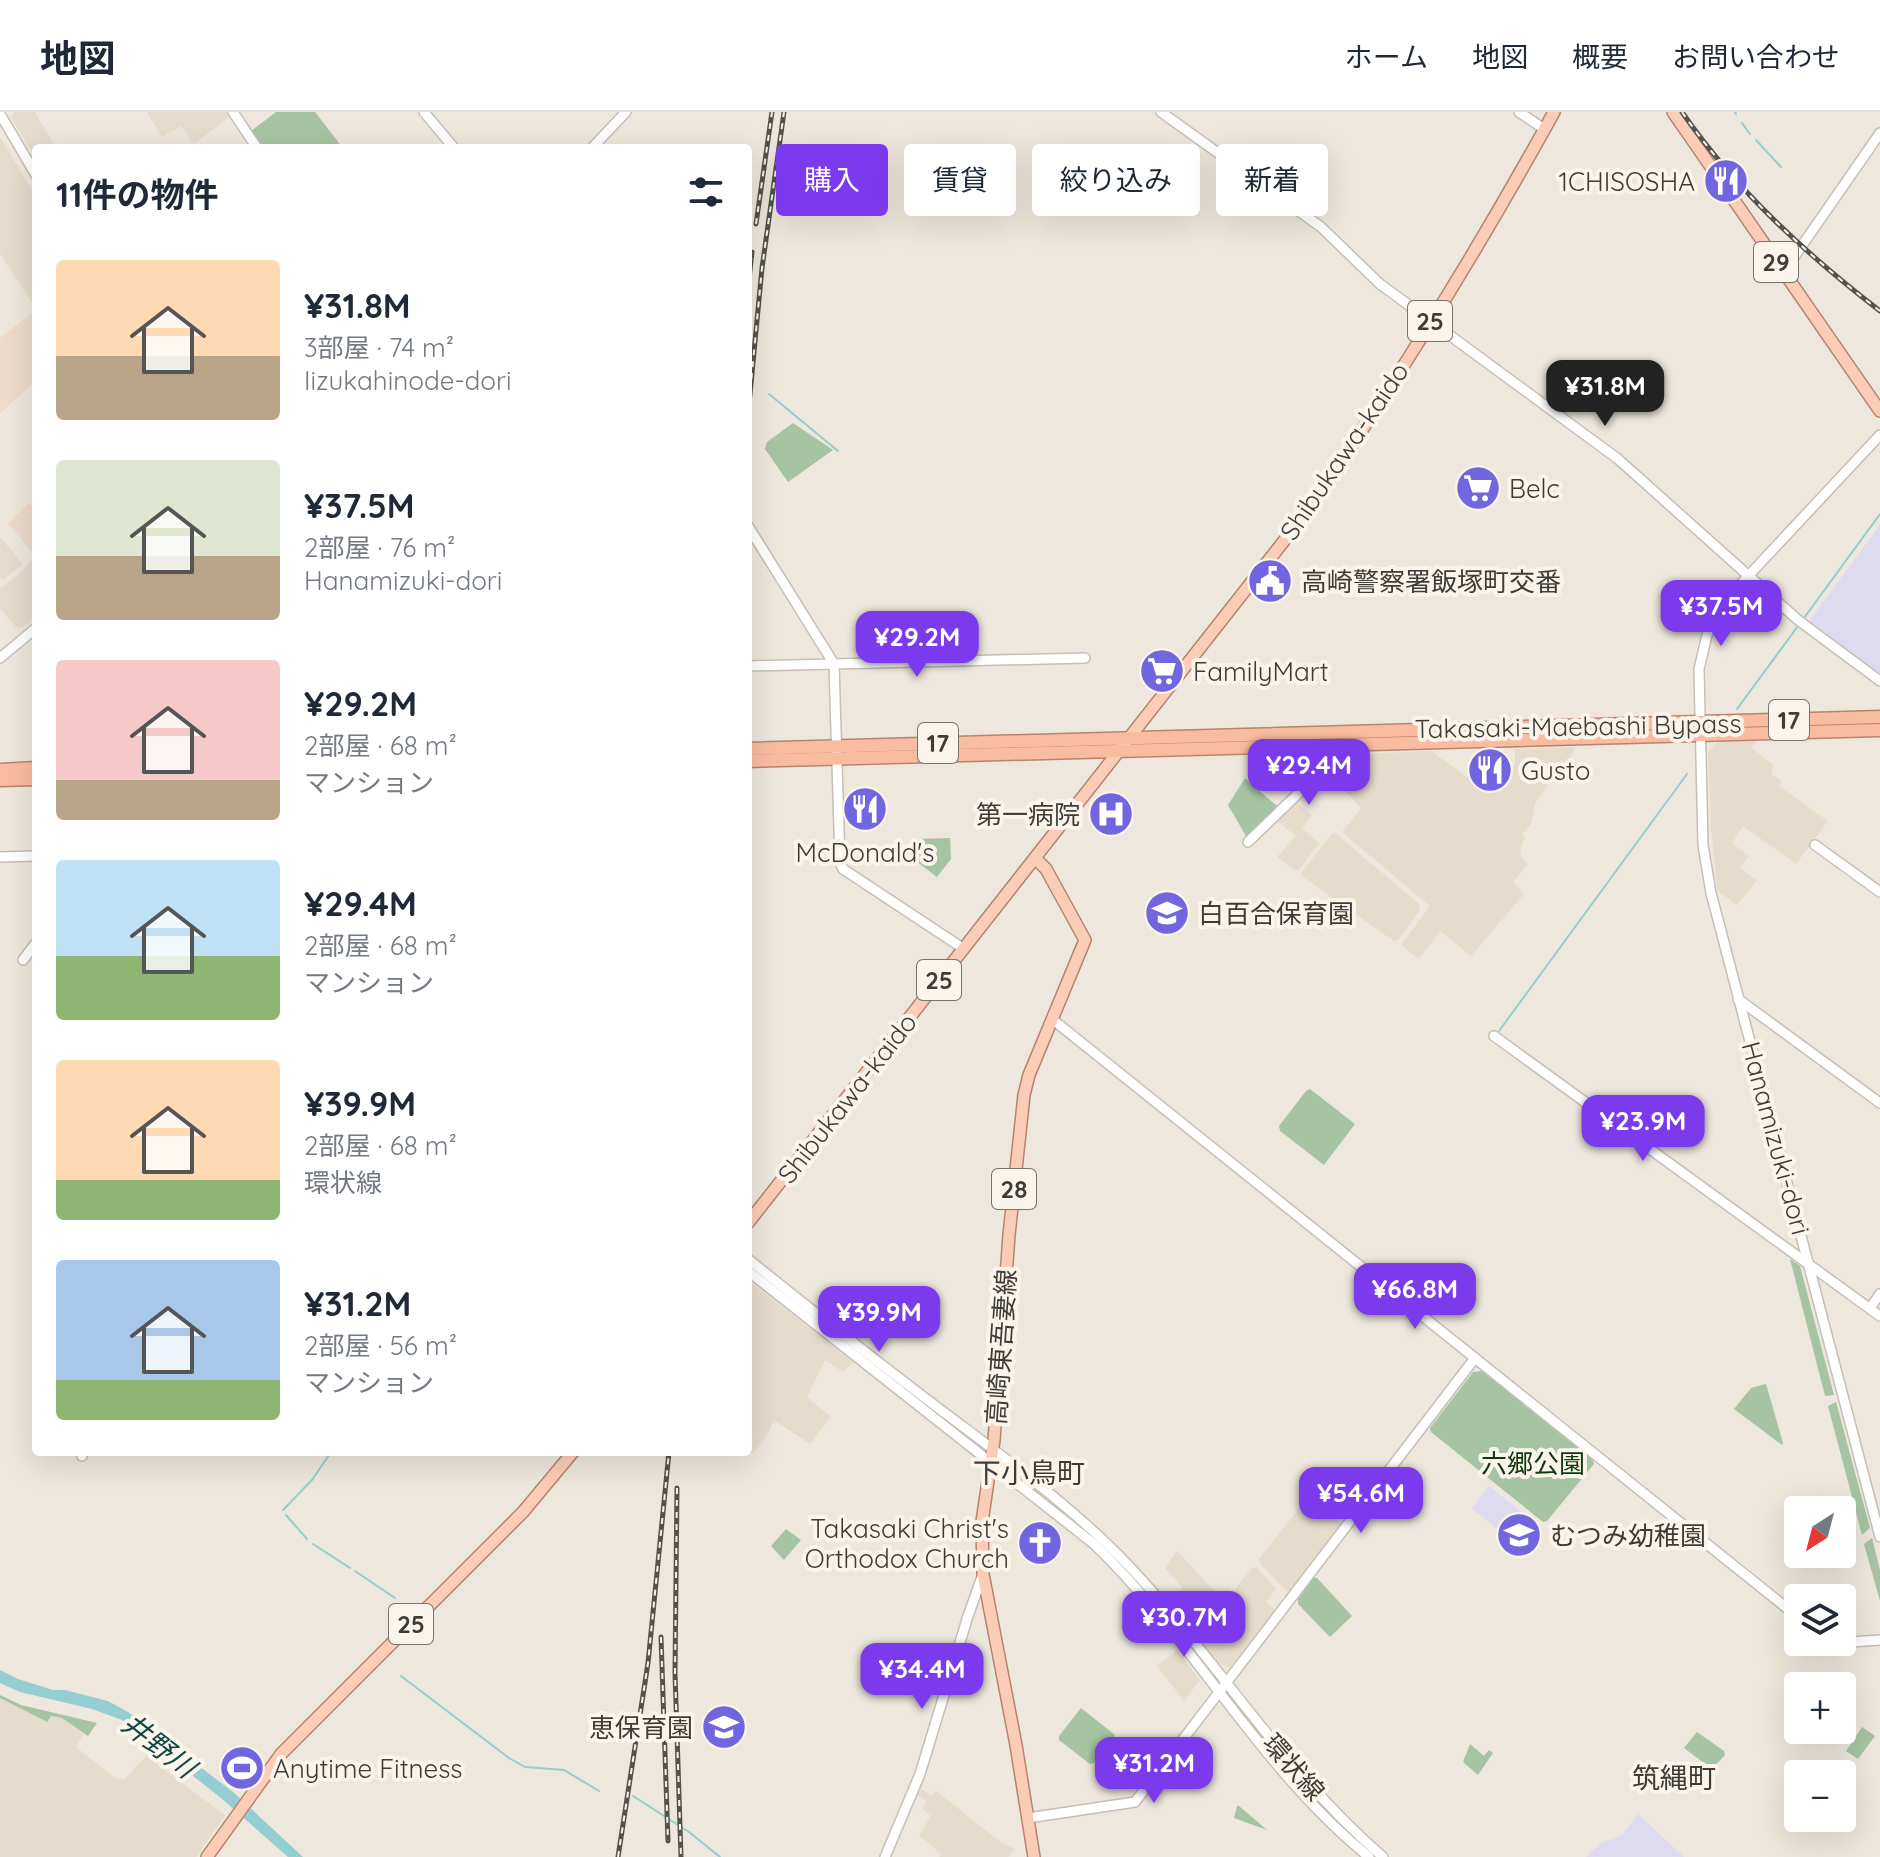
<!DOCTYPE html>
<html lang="ja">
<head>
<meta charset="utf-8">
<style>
  :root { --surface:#fff; --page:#f6f6f7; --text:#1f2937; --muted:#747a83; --line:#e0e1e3; --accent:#7c3aed }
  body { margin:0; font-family:Quicksand,"Noto Sans JP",sans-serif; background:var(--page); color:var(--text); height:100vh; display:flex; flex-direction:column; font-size:30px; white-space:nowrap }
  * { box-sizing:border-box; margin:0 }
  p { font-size:26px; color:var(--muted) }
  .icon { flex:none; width:44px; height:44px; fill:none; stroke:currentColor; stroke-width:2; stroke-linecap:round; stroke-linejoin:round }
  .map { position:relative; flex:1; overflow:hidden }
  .details { position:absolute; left:32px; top:32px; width:720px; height:1312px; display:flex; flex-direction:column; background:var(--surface); border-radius:8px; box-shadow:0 8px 32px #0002 }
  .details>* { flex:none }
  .banner { position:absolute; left:776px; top:32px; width:760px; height:72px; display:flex; gap:16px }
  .needle { width:52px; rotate:216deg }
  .fabs { position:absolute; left:1784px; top:1384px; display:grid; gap:16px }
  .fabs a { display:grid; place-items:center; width:72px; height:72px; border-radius:8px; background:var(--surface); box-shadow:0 8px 32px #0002; font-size:40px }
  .price { position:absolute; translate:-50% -68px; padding:0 18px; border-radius:16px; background:var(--accent); color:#fff; font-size:26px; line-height:52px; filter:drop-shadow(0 2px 4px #0008) }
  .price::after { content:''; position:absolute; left:50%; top:48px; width:24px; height:18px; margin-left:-12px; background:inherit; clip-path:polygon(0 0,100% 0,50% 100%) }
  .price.selected { background:#222; color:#fff }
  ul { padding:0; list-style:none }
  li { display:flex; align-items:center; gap:24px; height:200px; padding:0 24px }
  li span { display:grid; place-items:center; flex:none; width:224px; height:160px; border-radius:8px; color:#555 }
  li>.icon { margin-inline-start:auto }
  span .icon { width:96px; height:96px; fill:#fffc; stroke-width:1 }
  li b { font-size:34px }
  h2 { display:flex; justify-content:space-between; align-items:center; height:96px; padding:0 24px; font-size:34px }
  .pill { padding:0 28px; border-radius:8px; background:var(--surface); box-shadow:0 8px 32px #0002; font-size:28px; line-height:72px }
  .pill.selected { background:var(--accent); color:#fff }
  header { display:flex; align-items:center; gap:48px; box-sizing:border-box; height:112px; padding:0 40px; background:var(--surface); border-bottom:2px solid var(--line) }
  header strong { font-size:38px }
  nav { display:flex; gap:44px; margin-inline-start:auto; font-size:28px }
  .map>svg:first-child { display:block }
  .built { fill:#e6dccb }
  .industrial { fill:#eddaca }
  .education { fill:#dedbf1 }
  .green { fill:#a6c4a2 }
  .water { fill:#95ced1 }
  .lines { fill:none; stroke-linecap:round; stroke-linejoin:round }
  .stream { stroke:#95ced1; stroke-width:2 }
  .tertiary-casing { stroke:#c5bfb5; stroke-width:12 }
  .primary-casing { stroke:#b7846d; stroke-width:14 }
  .trunk-casing { stroke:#b7846d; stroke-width:15 }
  .tertiary { stroke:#fff; stroke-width:9 }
  .primary { stroke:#fbcdb8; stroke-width:11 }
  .trunk { stroke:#fabca0; stroke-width:12 }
  .rail-casing { stroke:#54524d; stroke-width:5 }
  .rail { stroke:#faf4ea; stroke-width:2; stroke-dasharray:6; stroke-linecap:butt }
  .labels { text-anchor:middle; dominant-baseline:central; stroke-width:8; stroke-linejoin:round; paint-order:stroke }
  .shield { fill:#faf4ea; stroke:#76736d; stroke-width:2 }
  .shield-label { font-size:24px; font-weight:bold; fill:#3e3c38 }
  .poi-label { font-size:26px; fill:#3e3c38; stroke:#faf4ea; text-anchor:start }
  .street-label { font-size:26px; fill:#3e3c38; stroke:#faf4ea }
  .park-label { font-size:26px; fill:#0d3808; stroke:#faf4ea }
  .neighbourhood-label { font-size:28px; fill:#3e3c38; stroke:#faf4ea }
  .water-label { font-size:28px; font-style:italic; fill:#134749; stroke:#faf4ea }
</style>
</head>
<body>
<header>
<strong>地図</strong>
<nav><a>ホーム</a><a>地図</a><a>概要</a><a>お問い合わせ</a></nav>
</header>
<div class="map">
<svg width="1880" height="1745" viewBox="0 0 1880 1745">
  <rect width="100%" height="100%" fill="#ede7dd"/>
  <g class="built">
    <polygon points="14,0 35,0 56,36 36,36 36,47 11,5"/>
    <polygon points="147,0 229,0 229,1 228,6 194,32 181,14 162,25"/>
    <polygon points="0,25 36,85 36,197 0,142"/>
    <polygon points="0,425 23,452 3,468 0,464"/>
    <polygon points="36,443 36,504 23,515 16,515 0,496 0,476 18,463"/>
    <polygon points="1756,629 1752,636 1773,653 1771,662 1782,669 1779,674 1828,709 1796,752 1743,714 1732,731 1749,744 1740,756 1757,768 1737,793 1718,779 1711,716 1708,640 1718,630"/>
    <polygon points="1575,635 1567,654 1551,668 1535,692 1531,712 1522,722 1525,726 1522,731 1520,743 1528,752 1513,770 1524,782 1471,844 1440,819 1419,847 1401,833 1430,794 1342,720 1361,697 1335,666 1357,642 1431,639 1489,681 1515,652 1515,637"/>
    <polygon points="1296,690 1312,703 1302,716 1319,731 1299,758 1295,758 1277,745 1296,724 1276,708"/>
    <polygon points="1335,721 1419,792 1420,798 1398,828 1394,829 1303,765 1301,761 1332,722"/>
    <polygon points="750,1170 853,1250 843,1260 825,1248 807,1285 831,1305 810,1332 774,1308 767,1324 753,1342 748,1338 748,1173"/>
    <polygon points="1308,1385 1313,1385 1340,1411 1339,1415 1290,1479 1286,1479 1260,1451 1259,1447"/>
    <polygon points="1177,1439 1222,1487 1228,1486 1252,1456 1256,1455 1276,1477 1266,1490 1275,1498 1230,1555 1219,1552 1169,1488 1183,1476 1165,1456"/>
    <polygon points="1177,1538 1200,1568 1184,1589 1157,1554"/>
    <polygon points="0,1586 46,1610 51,1604 62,1606 84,1622 76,1635 115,1666 124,1668 146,1644 225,1703 196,1745 0,1745"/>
    <polygon points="918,1675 932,1684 936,1679 999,1729 1015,1737 1008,1745 939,1745 941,1742 919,1723 931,1704 922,1697 927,1689 916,1683"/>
  </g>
  <g class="industrial">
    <polygon points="32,201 36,207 36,269 0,301 0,226"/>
    <polygon points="29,391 36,397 36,435 32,440 8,411"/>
  </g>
  <g class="education">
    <polygon points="1880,413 1880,562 1809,509"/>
    <polygon points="1489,1374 1539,1414 1539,1418 1524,1438 1472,1397"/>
    <polygon points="1638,1702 1684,1745 1586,1745 1601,1731 1622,1723"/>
  </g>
  <g class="green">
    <polygon points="276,0 315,0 343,36 263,36 251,19"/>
    <polygon points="793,311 833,338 788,370 765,337 767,330"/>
    <polygon points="1245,666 1277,694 1278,697 1251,724 1246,724 1228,693"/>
    <polygon points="950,726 951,747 937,765 916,749 915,727"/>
    <polygon points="1310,977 1355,1012 1324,1053 1280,1019 1279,1014 1306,979"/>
    <polygon points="1790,1147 1800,1154 1834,1283 1825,1284"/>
    <polygon points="1482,1259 1593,1348 1594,1352 1547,1409 1543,1410 1431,1320 1430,1316 1473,1260"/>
    <polygon points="1766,1272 1783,1331 1782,1333 1734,1297 1751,1276"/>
    <polygon points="1836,1290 1870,1416 1862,1423 1828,1294"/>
    <polygon points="786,1417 801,1428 784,1448 771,1434"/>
    <polygon points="1872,1426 1880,1458 1880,1489 1864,1432"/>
    <polygon points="1313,1466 1317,1466 1352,1504 1330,1525 1298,1492 1298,1487"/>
    <polygon points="0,1583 21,1593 97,1611 88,1624 62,1606 51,1604 47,1610 0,1586"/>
    <polygon points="1081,1596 1115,1623 1094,1651 1090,1652 1059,1628 1059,1624"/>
    <polygon points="1862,1615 1875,1624 1858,1647 1846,1639"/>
    <polygon points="1697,1620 1724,1639 1725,1643 1712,1657 1684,1636"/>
    <polygon points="1470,1632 1484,1644 1489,1638 1493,1641 1478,1663 1463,1650"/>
    <polygon points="1237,1694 1239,1694 1267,1718 1234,1706"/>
  </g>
  <polygon class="water" points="0,1558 18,1567 53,1578 65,1578 108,1589 128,1600 233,1680 303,1745 288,1745 221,1686 122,1608 92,1597 20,1580 0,1571"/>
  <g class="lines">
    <g class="stream">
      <polyline points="1735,0 1736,2"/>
      <polyline points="1742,11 1750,22"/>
      <polyline points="1756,28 1781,55"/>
      <polyline points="769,282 838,339"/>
      <polyline points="1804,506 1880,402"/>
      <polyline points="1737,597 1798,514"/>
      <polyline points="1499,919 1687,662"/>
      <polyline points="283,1398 312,1368 331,1340"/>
      <polyline points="286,1403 307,1427"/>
      <polyline points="313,1432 350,1456"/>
      <polyline points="355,1459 395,1486"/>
      <polyline points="391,1525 395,1492"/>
      <polyline points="401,1564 509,1646 525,1655 564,1658 599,1679"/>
      <polyline points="633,1684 689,1720 720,1745"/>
    </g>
    <g class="tertiary-casing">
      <g id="tertiary">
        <polyline points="233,0 257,36"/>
        <polyline points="424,0 454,36"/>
        <polyline points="1161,0 1321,115 1380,172 1618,347 1798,508 1880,569"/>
        <polyline points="1519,0 1544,17"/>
        <polyline points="0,2 36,63"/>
        <polyline points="592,36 626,0"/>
        <polyline points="1783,161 1880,21"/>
        <polyline points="1880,323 1723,491 1707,523 1699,557 1703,733 1711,781 1880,1425"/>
        <polyline points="748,414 834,552 840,751 843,757 964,837"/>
        <polyline points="0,546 36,516"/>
        <polyline points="748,554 1085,546"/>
        <polyline points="1248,730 1309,671 1308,633"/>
        <polyline points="1815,733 1880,780"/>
        <polyline points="0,745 36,744"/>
        <polyline points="23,848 36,831"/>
        <polyline points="1738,887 1880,991"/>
        <polyline points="1052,907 1798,1505"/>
        <polyline points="1494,924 1880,1204"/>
        <path d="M748 1147C809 1196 871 1245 933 1292 1000 1343 1071 1393 1129 1454 1217 1548 1284 1660 1383 1745"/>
        <path d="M748 1159 1094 1432C1194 1528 1260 1657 1369 1745"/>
        <polyline points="1870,1196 1880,1182"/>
        <polyline points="82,1344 82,1340"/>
        <polyline points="1842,1528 1851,1530 1880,1528"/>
        <polyline points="1028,1706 1135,1690 1475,1246"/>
        <polyline points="885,1745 920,1662 968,1504 983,1462"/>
      </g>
    </g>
    <g class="primary-casing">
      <g id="primary">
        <polyline points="1673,0 1880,299"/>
        <path d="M748 1111 1309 397C1397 269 1479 136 1554 0"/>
        <polyline points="207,1745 281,1642 523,1400 573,1340"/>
        <polyline points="1034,1745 1016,1633 983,1462 982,1410 994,1328 1009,1123 1024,983 1029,963 1085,828 1046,757 1035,746"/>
      </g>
    </g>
    <g class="trunk-casing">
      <g id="trunk">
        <polyline points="748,637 1880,605"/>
        <polyline points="748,649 1880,618"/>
        <polyline points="0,658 36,656"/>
        <polyline points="0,668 36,667"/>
      </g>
    </g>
    <use href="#tertiary" class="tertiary"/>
    <use href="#primary" class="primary"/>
    <use href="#trunk" class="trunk"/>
    <g class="rail-casing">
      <g id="rail">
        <path d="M1682 0C1736 78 1806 142 1880 199"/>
        <polyline points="756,112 772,0"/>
        <polyline points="748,176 752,140"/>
        <polyline points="748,303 762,156 784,0"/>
        <polyline points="677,1376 675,1561 681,1745"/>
        <polyline points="661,1525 668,1729"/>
        <polyline points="618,1745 648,1551 669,1340"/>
      </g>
    </g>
    <use href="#rail" class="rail"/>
  </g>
  <defs>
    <g id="restaurant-disc" transform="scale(2.3)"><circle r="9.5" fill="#7165e0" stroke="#faf4ea"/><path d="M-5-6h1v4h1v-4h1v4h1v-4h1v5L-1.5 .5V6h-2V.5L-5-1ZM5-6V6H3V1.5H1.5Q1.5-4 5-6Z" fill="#fff"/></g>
    <g id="supermarket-disc" transform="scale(2.3)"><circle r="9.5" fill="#7165e0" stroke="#faf4ea"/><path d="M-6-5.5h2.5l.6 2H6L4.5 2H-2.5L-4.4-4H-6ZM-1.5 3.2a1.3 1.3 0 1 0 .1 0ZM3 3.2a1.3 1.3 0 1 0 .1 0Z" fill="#fff"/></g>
    <g id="civic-disc" transform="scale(2.3)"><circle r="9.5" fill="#7165e0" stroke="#faf4ea"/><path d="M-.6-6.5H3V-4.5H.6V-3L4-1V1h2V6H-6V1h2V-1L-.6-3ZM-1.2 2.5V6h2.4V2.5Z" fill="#fff"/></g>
    <g id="hospital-disc" transform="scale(2.3)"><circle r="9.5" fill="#7165e0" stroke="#faf4ea"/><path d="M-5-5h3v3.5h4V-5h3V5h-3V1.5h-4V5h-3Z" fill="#fff"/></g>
    <g id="school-disc" transform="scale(2.3)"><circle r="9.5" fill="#7165e0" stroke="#faf4ea"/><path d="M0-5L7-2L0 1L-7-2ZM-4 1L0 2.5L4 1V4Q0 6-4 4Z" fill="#fff"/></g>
    <g id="church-disc" transform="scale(2.3)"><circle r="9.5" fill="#7165e0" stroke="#faf4ea"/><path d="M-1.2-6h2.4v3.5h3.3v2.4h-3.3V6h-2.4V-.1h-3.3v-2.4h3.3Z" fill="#fff"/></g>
    <g id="stadium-disc" transform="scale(2.3)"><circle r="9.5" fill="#7165e0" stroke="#faf4ea"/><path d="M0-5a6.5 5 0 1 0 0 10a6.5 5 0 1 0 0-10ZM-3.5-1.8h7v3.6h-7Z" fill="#fff"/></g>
  </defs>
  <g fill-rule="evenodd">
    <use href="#restaurant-disc" x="1726" y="69"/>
    <use href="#supermarket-disc" x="1478" y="376"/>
    <use href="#civic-disc" x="1270" y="469"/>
    <use href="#supermarket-disc" x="1162" y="559"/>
    <use href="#restaurant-disc" x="1490" y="658"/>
    <use href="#restaurant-disc" x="865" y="697"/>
    <use href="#hospital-disc" x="1111" y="702"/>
    <use href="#school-disc" x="1167" y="801"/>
    <use href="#school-disc" x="1519" y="1423"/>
    <use href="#church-disc" x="1040" y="1431"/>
    <use href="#school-disc" x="724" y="1615"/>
    <use href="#stadium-disc" x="242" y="1656"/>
  </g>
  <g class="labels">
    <g class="shield">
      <rect x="1754" y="130" width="44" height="40" rx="6"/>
      <rect x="1408" y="189" width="44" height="40" rx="6"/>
      <rect x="1769" y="588" width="40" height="40" rx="6"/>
      <rect x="918" y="611" width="40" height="40" rx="6"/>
      <rect x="917" y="848" width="44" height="40" rx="6"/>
      <rect x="992" y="1057" width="44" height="40" rx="6"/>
      <rect x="389" y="1492" width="44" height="40" rx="6"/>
    </g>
    <g class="shield-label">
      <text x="1776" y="150">29</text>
      <text x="1430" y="209">25</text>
      <text x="1789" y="608">17</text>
      <text x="938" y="631">17</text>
      <text x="939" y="868">25</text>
      <text x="1014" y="1077">28</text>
      <text x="411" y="1512">25</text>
    </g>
    <g class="poi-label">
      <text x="1695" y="69" text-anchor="end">1CHISOSHA</text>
      <text x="1509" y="376">Belc</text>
      <text x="1301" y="469">高崎警察署飯塚町交番</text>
      <text x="1193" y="559">FamilyMart</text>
      <text x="1521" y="658">Gusto</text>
      <text x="1080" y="702" text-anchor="end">第一病院</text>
      <text x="865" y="740" text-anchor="middle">McDonald's</text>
      <text x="1198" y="801">白百合保育園</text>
      <text x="1009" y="1416" text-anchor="end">Takasaki Christ's<tspan x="1009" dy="30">Orthodox Church</tspan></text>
      <text x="1550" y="1423">むつみ幼稚園</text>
      <text x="693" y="1615" text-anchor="end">恵保育園</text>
      <text x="273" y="1656">Anytime Fitness</text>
    </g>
    <g class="street-label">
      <text transform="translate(1344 339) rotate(-56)">Shibukawa-kaido</text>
      <text transform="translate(1578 614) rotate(-1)">Takasaki-Maebashi Bypass</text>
      <text transform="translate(847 986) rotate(-52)">Shibukawa-kaido</text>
      <text transform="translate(1776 1026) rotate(75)">Hanamizuki-dori</text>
      <text transform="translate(1001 1235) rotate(-86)">高崎東吾妻線</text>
      <text transform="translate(1294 1655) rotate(49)">環状線</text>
    </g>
    <g class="park-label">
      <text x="1533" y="1351">六郷公園</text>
    </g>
    <g class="neighbourhood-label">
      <text x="1029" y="1360">下小鳥町</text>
      <text x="1674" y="1665">筑縄町</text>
    </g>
    <g class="water-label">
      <text transform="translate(159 1633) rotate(38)">井野川</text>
    </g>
  </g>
</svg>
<div class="fabs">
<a><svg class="needle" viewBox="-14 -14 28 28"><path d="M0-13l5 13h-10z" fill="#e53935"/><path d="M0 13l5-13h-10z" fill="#747a83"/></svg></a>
<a><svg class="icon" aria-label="layers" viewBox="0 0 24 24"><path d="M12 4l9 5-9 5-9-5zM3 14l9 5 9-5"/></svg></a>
<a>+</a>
<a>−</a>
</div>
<b class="price selected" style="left:1605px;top:316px">¥31.8M</b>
<b class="price" style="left:1721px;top:536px">¥37.5M</b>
<b class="price" style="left:917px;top:567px">¥29.2M</b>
<b class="price" style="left:1309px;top:695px">¥29.4M</b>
<b class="price" style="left:1643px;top:1051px">¥23.9M</b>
<b class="price" style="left:1415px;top:1219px">¥66.8M</b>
<b class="price" style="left:879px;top:1242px">¥39.9M</b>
<b class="price" style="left:1361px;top:1423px">¥54.6M</b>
<b class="price" style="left:1184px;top:1547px">¥30.7M</b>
<b class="price" style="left:922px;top:1599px">¥34.4M</b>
<b class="price" style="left:1154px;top:1693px">¥31.2M</b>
<div class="banner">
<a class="pill selected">購入</a>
<a class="pill">賃貸</a>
<a class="pill">絞り込み</a>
<a class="pill">新着</a>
</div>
<section class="details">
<h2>11件の物件<svg class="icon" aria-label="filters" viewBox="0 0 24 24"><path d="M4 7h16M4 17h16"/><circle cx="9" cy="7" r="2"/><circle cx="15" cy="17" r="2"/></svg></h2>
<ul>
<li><span style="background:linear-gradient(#ffd9b3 60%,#b9a48a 0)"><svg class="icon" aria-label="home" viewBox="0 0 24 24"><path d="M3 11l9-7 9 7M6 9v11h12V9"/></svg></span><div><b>¥31.8M</b><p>3部屋 · 74 m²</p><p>Iizukahinode-dori</p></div></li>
<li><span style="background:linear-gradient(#dfe7d0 60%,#b9a48a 0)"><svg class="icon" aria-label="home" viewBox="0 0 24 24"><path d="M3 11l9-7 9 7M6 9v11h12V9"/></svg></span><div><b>¥37.5M</b><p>2部屋 · 76 m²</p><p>Hanamizuki-dori</p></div></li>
<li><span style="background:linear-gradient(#f6c9c9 75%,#b9a48a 0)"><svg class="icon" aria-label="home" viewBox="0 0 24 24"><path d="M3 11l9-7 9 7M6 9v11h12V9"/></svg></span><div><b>¥29.2M</b><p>2部屋 · 68 m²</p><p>マンション</p></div></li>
<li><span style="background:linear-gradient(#bfe0f5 60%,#8fb573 0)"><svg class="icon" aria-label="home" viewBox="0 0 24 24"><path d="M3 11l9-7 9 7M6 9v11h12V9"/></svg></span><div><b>¥29.4M</b><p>2部屋 · 68 m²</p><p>マンション</p></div></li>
<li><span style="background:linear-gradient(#ffd9b3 75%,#8fb573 0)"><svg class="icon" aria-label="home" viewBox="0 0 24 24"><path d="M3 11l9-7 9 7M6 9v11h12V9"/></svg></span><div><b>¥39.9M</b><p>2部屋 · 68 m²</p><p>環状線</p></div></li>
<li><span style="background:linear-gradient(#a9c7e8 75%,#8fb573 0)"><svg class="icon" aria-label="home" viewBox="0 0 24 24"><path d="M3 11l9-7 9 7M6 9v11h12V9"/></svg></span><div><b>¥31.2M</b><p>2部屋 · 56 m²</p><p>マンション</p></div></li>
</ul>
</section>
</div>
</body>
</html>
